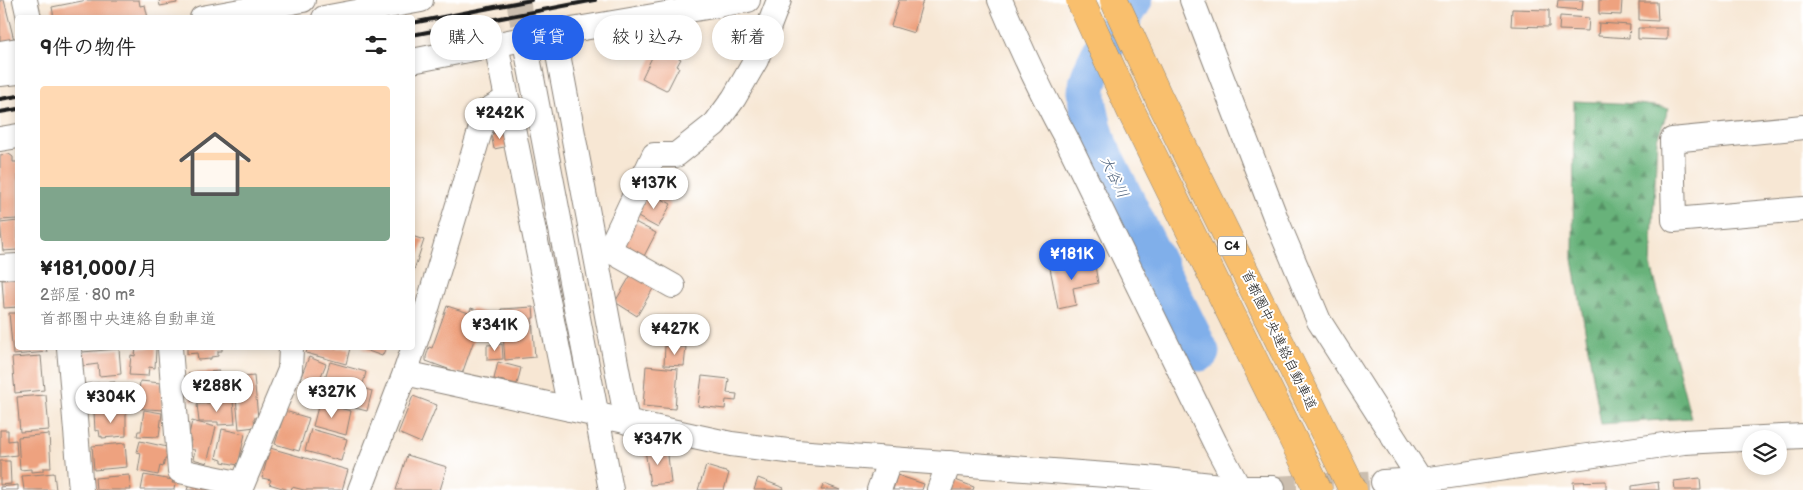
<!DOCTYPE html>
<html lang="ja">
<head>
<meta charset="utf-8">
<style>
  :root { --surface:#fff; --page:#f6f6f6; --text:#222; --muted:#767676; --accent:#2563eb }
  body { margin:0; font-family:"Balsamiq Sans","Klee One",sans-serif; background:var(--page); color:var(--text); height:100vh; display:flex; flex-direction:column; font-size:19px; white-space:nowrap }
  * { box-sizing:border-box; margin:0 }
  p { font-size:16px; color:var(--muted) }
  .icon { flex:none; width:28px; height:28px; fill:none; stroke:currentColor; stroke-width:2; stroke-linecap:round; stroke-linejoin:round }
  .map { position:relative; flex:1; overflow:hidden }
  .drawer { position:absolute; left:15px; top:15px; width:400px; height:335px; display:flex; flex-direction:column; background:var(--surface); border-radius:5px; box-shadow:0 2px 8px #0003 }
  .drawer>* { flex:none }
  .banner { position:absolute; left:430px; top:15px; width:475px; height:45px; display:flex; gap:10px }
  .controls { position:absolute; left:1742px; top:430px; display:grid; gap:10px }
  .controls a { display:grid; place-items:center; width:45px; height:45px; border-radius:50%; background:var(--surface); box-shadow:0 2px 8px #0003; font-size:25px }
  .price { position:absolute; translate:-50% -42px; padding:0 11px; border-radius:18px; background:#fff; color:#222; font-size:16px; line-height:32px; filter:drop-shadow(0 1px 2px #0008) }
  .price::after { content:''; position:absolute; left:50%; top:30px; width:15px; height:11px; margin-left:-8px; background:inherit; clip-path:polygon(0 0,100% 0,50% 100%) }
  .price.on { background:var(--accent); color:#fff }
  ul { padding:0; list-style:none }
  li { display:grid; align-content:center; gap:10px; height:265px; padding:0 25px }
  li span { display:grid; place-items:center; height:155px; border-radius:5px; color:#555 }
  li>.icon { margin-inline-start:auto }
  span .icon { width:90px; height:90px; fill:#fffc; stroke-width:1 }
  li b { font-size:21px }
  h2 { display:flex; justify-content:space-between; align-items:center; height:60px; padding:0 25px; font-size:21px }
  .pill { padding:0 18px; border-radius:22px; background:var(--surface); box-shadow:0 2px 8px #0003; font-size:18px; line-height:45px }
  .pill.on { background:var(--accent); color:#fff }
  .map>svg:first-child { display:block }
  .forest { fill:url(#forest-firs); stroke:#42674b }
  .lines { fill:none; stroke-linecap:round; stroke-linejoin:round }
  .river { stroke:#80afea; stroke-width:39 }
  .building { fill:#eea27f }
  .minor-tunnel { stroke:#cbbeaf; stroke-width:24; stroke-dasharray:24 12; stroke-linecap:butt }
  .minor-casing { stroke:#8a8278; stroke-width:26 }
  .minor { stroke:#fff; stroke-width:24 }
  .rail { stroke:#1c1c1c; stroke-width:4 }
  .highway-bridge-casing { stroke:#8a8278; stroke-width:29; stroke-linecap:butt }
  .highway-bridge { stroke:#f9bf6d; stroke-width:28 }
  .labels { text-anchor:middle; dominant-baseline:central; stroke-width:4; stroke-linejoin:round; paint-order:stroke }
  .shield { fill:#fff; stroke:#606060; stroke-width:1 }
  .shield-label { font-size:12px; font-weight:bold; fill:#1c1c1c }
  .street-label { font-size:14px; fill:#1c1c1c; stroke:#fff }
  .water-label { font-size:15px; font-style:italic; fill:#495e79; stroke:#fff }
</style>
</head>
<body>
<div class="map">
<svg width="1803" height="490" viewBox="0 0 1803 490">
  <defs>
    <pattern id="forest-firs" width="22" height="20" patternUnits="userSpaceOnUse" patternTransform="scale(1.25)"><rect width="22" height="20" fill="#67b27a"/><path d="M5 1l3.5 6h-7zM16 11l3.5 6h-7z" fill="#549063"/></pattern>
  </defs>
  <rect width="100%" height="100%" fill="#fff"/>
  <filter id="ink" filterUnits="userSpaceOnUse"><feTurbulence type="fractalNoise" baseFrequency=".02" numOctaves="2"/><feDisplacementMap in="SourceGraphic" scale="10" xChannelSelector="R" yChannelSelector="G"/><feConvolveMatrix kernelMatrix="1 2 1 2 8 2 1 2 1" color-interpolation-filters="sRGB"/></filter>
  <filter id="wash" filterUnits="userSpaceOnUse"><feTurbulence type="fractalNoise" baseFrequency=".0096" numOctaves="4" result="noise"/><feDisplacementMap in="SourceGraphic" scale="20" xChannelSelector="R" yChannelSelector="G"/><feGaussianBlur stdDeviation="1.12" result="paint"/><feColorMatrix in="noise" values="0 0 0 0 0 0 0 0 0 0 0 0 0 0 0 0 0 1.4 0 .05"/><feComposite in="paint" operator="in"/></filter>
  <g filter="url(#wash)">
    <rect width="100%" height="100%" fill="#f7e7d4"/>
    <polygon class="forest" points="1574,101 1638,104 1669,108 1657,139 1651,265 1691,418 1601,424 1573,259"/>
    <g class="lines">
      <path class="river" d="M1133 0C1120 22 1087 69 1087 92 1087 111 1093 127 1098 145L1200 352"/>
    </g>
    <g id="blocks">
      <g class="building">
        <polygon points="0,0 4,0 16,48 0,52"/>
        <polygon points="87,0 139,0 140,6 145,5 148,18 54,18 52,7"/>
        <polygon points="159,0 176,0 177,3 160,6"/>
        <polygon points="899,0 923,0 914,33 891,26"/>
        <polygon points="1558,0 1583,0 1582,10 1557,8"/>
        <polygon points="1599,0 1622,0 1621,15 1599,14"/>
        <polygon points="1639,2 1657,2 1658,21 1639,20"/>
        <polygon points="1512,9 1549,10 1549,27 1511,26"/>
        <polygon points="1560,16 1589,18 1588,31 1559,30"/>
        <polygon points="1599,23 1630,25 1629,38 1598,36"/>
        <polygon points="1638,28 1667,28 1667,40 1638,39"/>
        <polygon points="657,47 681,59 677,66 679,67 668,89 666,90 642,78"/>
        <polygon points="505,131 509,146 494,149 491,134"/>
        <polygon points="9,154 13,157 13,162 18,162 18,219 0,220 0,155"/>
        <polygon points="649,192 671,204 658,228 636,216"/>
        <polygon points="18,221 18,250 3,251 0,223"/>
        <polygon points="635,222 656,233 642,260 620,249"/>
        <polygon points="412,236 424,240 413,273 412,273"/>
        <polygon points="1094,260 1098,283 1073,288 1076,305 1058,309 1050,268"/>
        <polygon points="632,273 654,287 637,316 615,302"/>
        <polygon points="18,279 18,307 4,308 2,280"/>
        <polygon points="447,306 469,313 471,308 486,313 477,337 475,337 462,374 426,361 426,357 429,347 432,348"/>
        <polygon points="533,307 534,318 532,318 535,357 505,360 501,309"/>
        <polygon points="9,313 18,313 18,348 46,348 47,352 13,355"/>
        <polygon points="502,344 503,359 487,360 487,345"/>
        <polygon points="665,346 686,347 684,366 664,365"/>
        <polygon points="136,348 156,348 155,368 149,367 148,376 129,375 131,355 135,356"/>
        <polygon points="187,348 222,348 222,351 218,351 218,356 211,357 211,359 198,360 197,353 187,354"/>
        <polygon points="301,348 350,348 346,364 306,353 307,350"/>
        <polygon points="360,348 386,348 382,356"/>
        <polygon points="119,349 121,374 99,376 98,364 83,366 82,352"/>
        <polygon points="41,356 44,390 15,393 12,358"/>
        <polygon points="309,357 326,364 317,386 300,379"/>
        <polygon points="330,362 366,372 362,388 372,391 367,411 335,403 336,401 323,398 329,378 325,378"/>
        <polygon points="498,362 521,368 517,384 494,379"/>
        <polygon points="646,366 678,369 675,409 643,406"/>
        <polygon points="219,371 221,398 191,401 188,374"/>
        <polygon points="254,376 258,418 254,418 255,427 239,429 234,378"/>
        <polygon points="702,376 729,379 727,393 737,394 736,401 726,400 725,409 698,406"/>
        <polygon points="140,381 161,383 163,410 133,408 134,399 138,400"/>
        <polygon points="115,382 115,385 116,385 118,408 98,410 97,404 85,405 83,384"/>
        <polygon points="46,395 49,430 20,432 17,397"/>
        <polygon points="413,396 437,405 421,443 398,433"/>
        <polygon points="233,400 235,424 218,425 218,422 199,422 197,404"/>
        <polygon points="319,403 351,411 346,435 313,426"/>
        <polygon points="126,410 126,436 102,438 102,436 100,437 99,430 95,431 94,412"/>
        <polygon points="144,410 162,413 159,437 137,436 138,431 141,431"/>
        <polygon points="285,411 309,418 299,451 275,444"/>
        <polygon points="192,421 216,427 207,463 193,459 195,450 188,449 191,440 188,439"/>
        <polygon points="222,429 245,434 238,465 222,462 222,460 216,458"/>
        <polygon points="311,429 347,439 341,461 305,451"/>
        <polygon points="0,430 8,430 8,441 16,440 17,455 0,457"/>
        <polygon points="49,434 51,468 43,468 43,471 31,472 31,469 20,470 18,437"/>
        <polygon points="140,441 167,447 166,453 168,454 167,459 165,459 163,467 160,466 158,475 138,471 141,453 137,452"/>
        <polygon points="125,443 127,467 94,470 92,446"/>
        <polygon points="667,446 671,483 650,485 645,449"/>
        <polygon points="270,448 348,470 342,490 304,490 292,487 291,490 289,490 269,484 271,480 262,478"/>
        <polygon points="407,455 447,467 440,490 396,490"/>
        <polygon points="0,461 10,461 11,484 0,485"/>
        <polygon points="706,466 729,473 724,490 698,490"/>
        <polygon points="54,473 56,490 24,490 22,476"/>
        <polygon points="129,475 131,490 96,490 95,478"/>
        <polygon points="144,475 173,480 172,483 175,483 174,490 141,490"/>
        <polygon points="897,475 924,484 922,490 893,490"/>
        <polygon points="758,478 784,488 783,490 754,490"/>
        <polygon points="950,478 974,487 973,490 946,490"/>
        <polygon points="1700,478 1701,490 1675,490 1674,481"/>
        <polygon points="1606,481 1606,490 1574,490 1573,482"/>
        <polygon points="1658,482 1659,490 1632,490 1632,486"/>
        <polygon points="189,484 211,489 211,490 187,490"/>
        <polygon points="824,484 840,490 821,490"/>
        <polygon points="18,485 18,490 0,490 0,487"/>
      </g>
    </g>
  </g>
  <g filter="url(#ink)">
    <use href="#blocks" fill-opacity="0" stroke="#8a8278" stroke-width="1"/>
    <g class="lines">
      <g class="minor-tunnel">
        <polyline points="518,0 527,52"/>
        <polyline points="1273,488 1383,482"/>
      </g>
      <g class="minor-casing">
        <g id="minor">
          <polyline points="25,0 29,18"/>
          <path d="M1000 0C1020 47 1041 93 1066 138L1215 443 1240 490"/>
          <polyline points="1192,0 1276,219 1319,321 1427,490"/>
          <polyline points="202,18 303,0"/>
          <polyline points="324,18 421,0"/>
          <polyline points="554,33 748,0"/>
          <polyline points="496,44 570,409"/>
          <polyline points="527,52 611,490"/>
          <polyline points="0,53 18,50"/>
          <polyline points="412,61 554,33 627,422"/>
          <polyline points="0,74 18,72"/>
          <polyline points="1803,127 1672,140 1674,220 1803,209"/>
          <polyline points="0,139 18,136"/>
          <polyline points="609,250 673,286"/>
          <polyline points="596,255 609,250 654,155 676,155 715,124 734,98 756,60 779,0"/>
          <polyline points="0,267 18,266"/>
          <polyline points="69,348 81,490"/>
          <polyline points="170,348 180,471 242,484"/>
          <polyline points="405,373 731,444 796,452 1147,478 1239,488 1273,488"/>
          <polyline points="1383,482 1422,480 1684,442 1803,436"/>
          <polyline points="240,490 290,370 291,348"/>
          <polyline points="360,490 405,373 428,305 486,111 498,104 508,101"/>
          <polyline points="879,490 890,459"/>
          <polyline points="939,490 949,463"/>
        </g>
      </g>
      <use href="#minor" class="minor"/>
      <g class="rail">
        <polyline points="412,23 531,0"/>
        <polyline points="412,35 595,0"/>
        <polyline points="0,99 18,96"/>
        <polyline points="0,112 18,109"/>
      </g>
      <g class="highway-bridge-casing">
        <g id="highway-bridge">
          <polyline points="1080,0 1130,109 1318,490"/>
          <polyline points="1114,0 1159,98 1353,490"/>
        </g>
      </g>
      <use href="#highway-bridge" class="highway-bridge"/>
    </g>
  </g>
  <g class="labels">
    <rect class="shield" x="1218" y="236.5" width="28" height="19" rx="4"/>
    <g class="shield-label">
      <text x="1232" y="246">C4</text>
    </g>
    <g class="street-label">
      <text transform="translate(1279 340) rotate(64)">首都圏中央連絡自動車道</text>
    </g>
    <g class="water-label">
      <text transform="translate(1114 177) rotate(64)">大谷川</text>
    </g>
  </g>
</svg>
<div class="controls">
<a><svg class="icon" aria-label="layers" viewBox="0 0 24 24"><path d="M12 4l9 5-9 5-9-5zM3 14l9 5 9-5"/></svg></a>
</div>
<b class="price" style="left:500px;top:140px">¥242K</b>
<b class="price" style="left:654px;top:210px">¥137K</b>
<b class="price on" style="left:1072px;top:281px">¥181K</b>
<b class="price" style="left:495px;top:352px">¥341K</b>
<b class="price" style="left:675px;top:356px">¥427K</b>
<b class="price" style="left:217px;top:413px">¥288K</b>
<b class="price" style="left:332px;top:419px">¥327K</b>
<b class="price" style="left:111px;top:424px">¥304K</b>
<b class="price" style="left:658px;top:466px">¥347K</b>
<div class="banner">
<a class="pill">購入</a>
<a class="pill on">賃貸</a>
<a class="pill">絞り込み</a>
<a class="pill">新着</a>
</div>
<section class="drawer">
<h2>9件の物件<svg class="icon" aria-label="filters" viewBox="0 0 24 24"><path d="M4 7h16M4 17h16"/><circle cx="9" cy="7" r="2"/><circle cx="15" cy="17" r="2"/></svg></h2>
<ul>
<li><span style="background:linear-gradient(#ffd9b3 65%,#7fa58c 0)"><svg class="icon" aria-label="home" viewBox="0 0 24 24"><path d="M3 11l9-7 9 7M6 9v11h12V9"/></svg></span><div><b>¥181,000/月</b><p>2部屋 · 80 m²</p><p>首都圏中央連絡自動車道</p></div></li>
</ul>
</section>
</div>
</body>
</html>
